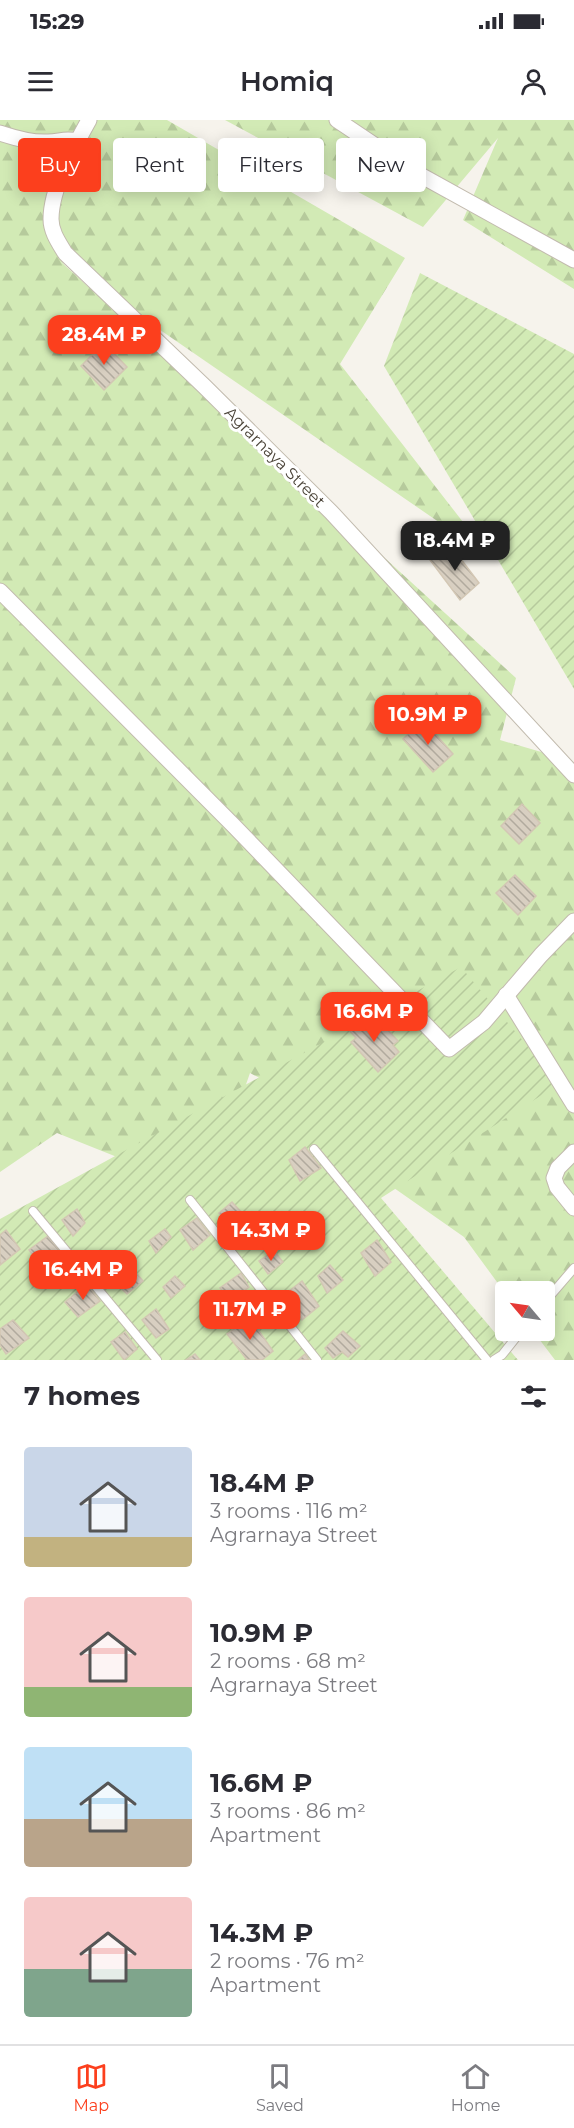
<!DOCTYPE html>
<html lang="en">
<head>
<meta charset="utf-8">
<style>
  :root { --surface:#fff; --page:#f2f2f3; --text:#2b2b33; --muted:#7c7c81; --line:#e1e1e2; --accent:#fc3f1d }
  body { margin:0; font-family:Montserrat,sans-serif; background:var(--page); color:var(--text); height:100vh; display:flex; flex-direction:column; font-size:22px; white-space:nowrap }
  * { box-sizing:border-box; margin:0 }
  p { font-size:20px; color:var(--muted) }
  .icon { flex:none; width:33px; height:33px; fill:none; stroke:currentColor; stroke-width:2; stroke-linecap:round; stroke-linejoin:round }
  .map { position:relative; height:1240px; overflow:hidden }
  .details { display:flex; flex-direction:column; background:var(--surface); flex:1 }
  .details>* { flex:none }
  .hud { position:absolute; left:18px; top:18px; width:538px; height:54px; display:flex; gap:12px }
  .needle { width:39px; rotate:299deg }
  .tools { position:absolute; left:495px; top:1161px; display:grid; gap:12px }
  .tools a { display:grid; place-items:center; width:60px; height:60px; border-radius:6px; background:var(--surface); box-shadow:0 3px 15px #0003; font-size:30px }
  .price { position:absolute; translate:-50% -51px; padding:0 14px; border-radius:12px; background:var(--accent); color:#fff; font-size:20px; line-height:39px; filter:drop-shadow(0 2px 3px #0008) }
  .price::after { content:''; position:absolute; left:50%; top:36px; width:18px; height:14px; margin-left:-9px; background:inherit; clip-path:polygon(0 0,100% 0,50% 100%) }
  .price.current { background:#222; color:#fff }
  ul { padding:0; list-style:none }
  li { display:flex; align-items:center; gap:18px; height:150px; padding:0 24px }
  li span { display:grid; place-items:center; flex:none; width:168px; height:120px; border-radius:6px; color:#555 }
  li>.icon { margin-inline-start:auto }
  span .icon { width:72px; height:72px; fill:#fffc; stroke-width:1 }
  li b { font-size:26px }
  h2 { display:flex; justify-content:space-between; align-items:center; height:72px; padding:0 24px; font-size:26px }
  .chip { padding:0 21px; border-radius:6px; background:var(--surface); box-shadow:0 3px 15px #0003; font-size:21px; line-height:54px }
  .chip.current { background:var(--accent); color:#fff }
  .status { display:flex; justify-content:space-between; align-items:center; height:42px; padding:0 30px; background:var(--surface); direction:ltr }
  .status svg { height:16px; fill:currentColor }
  header { display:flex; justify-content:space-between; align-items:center; height:78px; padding:0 24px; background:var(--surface); font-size:27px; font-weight:600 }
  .tabs { display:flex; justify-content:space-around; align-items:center; height:84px; border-top:2px solid var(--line); background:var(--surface); font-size:16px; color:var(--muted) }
  .tabs a { display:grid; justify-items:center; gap:3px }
  .tabs .current { color:var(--accent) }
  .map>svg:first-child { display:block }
  .forest { fill:url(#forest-firs) }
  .garden { fill:url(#garden-furrows) }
  .building { fill:url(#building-back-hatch); stroke:#d3c7b4; stroke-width:1.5 }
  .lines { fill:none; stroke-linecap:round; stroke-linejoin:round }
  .service-casing { stroke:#c2bbae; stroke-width:10 }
  .minor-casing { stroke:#c2bbae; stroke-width:17 }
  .service { stroke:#fff; stroke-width:8 }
  .minor { stroke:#fff; stroke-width:15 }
  .labels { text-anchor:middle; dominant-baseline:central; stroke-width:6; stroke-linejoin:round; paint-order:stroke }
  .street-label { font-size:16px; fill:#4b4439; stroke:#fff }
</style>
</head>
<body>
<div class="status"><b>15:29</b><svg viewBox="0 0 49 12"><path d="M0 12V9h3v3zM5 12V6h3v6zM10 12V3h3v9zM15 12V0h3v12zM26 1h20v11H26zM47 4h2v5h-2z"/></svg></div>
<header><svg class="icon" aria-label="menu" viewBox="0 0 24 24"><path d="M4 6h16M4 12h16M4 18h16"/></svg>Homiq<svg class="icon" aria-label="person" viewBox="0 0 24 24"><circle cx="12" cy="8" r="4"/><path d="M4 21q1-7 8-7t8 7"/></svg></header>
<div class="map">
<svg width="574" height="1240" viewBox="0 0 574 1240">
  <defs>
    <pattern id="forest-firs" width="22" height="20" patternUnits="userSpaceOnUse" patternTransform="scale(1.5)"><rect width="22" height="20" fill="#d2eab5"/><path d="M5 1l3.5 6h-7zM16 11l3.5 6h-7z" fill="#b6ca9c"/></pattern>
    <pattern id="garden-furrows" width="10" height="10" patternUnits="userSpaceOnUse" patternTransform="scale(1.5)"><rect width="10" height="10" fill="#d2eab5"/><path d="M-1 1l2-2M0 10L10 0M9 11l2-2" fill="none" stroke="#b6ca9c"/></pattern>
    <pattern id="building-back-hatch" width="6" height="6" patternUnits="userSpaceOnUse" patternTransform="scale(1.5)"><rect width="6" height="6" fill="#d8cfc1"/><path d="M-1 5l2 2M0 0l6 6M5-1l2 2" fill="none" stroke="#b1aa9e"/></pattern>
  </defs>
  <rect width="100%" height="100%" fill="#f6f3ec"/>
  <g class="forest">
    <polygon points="0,0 167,0 405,138 340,244 491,438 60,141 516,558 500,620 572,641 574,645 574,1240 555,1240 533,1211 544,1210 544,1172 505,1173 464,1117 394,1068 286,972 250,953 229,1013 122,1039 57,1013 0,1052"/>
    <polygon points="225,0 574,0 574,169 463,100 498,18 423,107"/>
  </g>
  <g class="garden">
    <polygon points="420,153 574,234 574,569 384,246"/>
    <polygon points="461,847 559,964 381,1078 518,1240 0,1240 0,1099"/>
  </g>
  <g class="building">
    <polygon points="104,223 127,247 104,270 81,246"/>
    <polygon points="451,426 479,463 460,480 430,440"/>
    <polygon points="423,600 453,634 433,652 403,619"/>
    <polygon points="522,684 540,703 519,724 501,706"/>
    <polygon points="515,755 536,776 518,795 496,773"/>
    <polygon points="358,896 372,911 381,903 398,921 393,925 399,932 378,952 351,922 356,918 346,907"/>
    <polygon points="305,1027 321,1048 300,1061 289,1040"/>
    <polygon points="232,1082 243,1094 229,1104 219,1093"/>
    <polygon points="77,1089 85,1103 73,1116 62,1100"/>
    <polygon points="197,1098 210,1115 193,1130 180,1110"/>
    <polygon points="165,1109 171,1117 156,1133 149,1121"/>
    <polygon points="6,1110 20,1129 0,1145 0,1115"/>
    <polygon points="48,1116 67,1140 48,1154 29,1130"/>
    <polygon points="377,1120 391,1142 375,1156 361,1133"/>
    <polygon points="274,1131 283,1142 268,1154 259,1141"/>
    <polygon points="126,1141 143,1161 127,1174 108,1155"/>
    <polygon points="330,1145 343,1160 327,1173 318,1156"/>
    <polygon points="241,1153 249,1167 231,1181 220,1168"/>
    <polygon points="175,1156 185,1166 171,1178 163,1167"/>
    <polygon points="302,1161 319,1186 302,1200 284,1175"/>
    <polygon points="87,1164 100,1181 78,1197 65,1182"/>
    <polygon points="156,1189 169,1209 156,1218 142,1200"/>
    <polygon points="250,1198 273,1231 262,1240 247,1240 227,1214"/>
    <polygon points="13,1200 29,1218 6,1234 0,1225 0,1209"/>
    <polygon points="343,1211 360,1226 348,1237 342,1232 333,1238 325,1228"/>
    <polygon points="125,1212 137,1229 124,1240 111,1222"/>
    <polygon points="195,1234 200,1240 186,1240"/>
    <polygon points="305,1234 309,1240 298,1240"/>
  </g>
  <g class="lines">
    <g class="service-casing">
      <g id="service">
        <polyline points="314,1029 487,1240"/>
        <polyline points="190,1080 317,1240"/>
        <polyline points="33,1091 157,1240"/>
        <polyline points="544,1183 574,1148"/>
        <polyline points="494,1240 502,1235 522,1210"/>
      </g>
    </g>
    <g class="minor-casing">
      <g id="minor">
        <path d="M89 0C74 27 51 68 51 99 51 112 59 123 65 133L204 266 331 392 574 655"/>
        <polyline points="337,0 413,51 574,140"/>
        <path d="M0 13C15 18 32 23 48 22 60 22 64 18 77 21"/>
        <polyline points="0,471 234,706 449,929 484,902 541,835 574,801"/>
        <polyline points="506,875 574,985"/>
        <polyline points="574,1032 558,1048 554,1058 557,1067 574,1088"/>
      </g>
    </g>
    <use href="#service" class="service"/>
    <use href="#minor" class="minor"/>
  </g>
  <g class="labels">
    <g class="street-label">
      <text transform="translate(275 337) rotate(45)">Agrarnaya Street</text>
    </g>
  </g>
</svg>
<div class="tools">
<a><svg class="needle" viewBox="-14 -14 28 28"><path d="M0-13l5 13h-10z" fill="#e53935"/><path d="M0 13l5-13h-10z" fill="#7c7c81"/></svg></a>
</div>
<b class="price" style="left:104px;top:246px">28.4M ₽</b>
<b class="price current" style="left:455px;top:452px">18.4M ₽</b>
<b class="price" style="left:428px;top:626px">10.9M ₽</b>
<b class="price" style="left:374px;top:923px">16.6M ₽</b>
<b class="price" style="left:271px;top:1142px">14.3M ₽</b>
<b class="price" style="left:83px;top:1181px">16.4M ₽</b>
<b class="price" style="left:250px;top:1221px">11.7M ₽</b>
<div class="hud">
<a class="chip current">Buy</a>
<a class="chip">Rent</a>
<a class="chip">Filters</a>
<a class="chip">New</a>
</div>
</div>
<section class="details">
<h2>7 homes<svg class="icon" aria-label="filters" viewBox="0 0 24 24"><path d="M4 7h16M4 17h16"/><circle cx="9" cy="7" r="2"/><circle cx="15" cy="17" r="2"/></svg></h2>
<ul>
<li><span style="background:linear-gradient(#c9d6e8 75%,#c2b280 0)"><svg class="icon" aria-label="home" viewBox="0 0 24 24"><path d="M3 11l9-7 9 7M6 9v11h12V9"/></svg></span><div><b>18.4M ₽</b><p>3 rooms · 116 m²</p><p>Agrarnaya Street</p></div></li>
<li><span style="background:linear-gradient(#f6c9c9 75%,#8fb573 0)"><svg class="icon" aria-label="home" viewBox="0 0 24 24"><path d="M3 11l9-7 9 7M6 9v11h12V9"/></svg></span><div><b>10.9M ₽</b><p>2 rooms · 68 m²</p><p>Agrarnaya Street</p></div></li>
<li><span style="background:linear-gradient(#bfe0f5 60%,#b9a48a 0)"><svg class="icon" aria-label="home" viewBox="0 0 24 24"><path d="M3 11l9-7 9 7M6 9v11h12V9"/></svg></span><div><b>16.6M ₽</b><p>3 rooms · 86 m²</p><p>Apartment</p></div></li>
<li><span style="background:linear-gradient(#f6c9c9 60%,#7fa58c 0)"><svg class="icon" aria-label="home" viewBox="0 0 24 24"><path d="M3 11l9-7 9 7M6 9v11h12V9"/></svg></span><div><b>14.3M ₽</b><p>2 rooms · 76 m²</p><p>Apartment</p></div></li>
</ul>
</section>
<nav class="tabs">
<a class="current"><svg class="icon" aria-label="map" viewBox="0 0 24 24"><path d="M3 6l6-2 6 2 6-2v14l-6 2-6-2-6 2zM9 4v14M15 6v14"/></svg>Map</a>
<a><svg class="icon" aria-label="saved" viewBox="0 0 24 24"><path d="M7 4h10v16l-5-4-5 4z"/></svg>Saved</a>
<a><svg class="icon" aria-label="home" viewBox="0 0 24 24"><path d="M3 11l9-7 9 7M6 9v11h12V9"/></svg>Home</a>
</nav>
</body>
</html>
